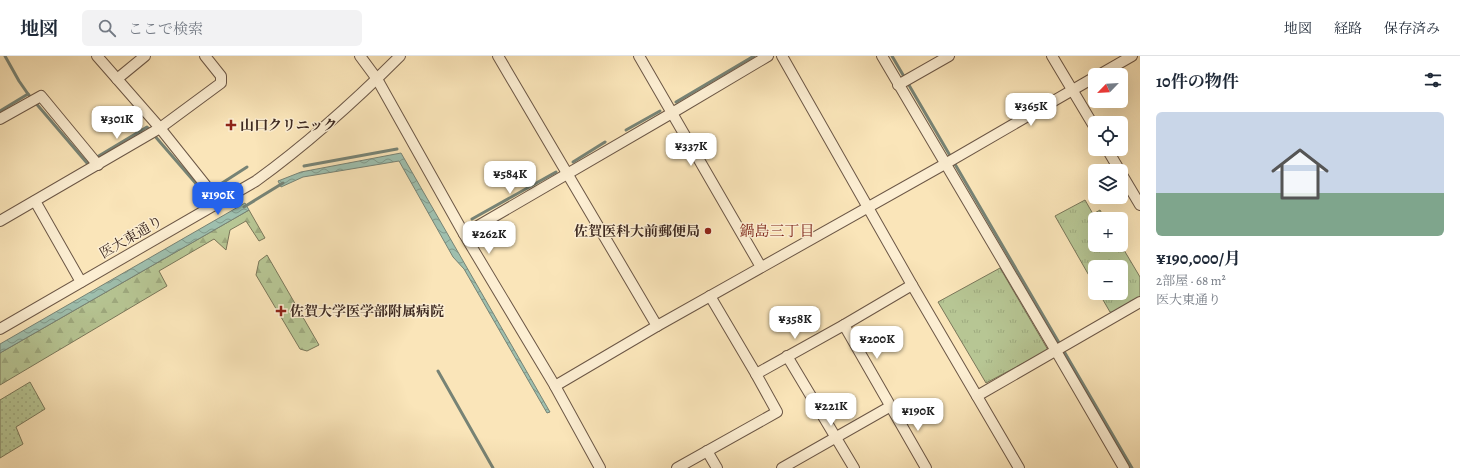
<!DOCTYPE html>
<html lang="ja">
<head>
<meta charset="utf-8">
<style>
  :root { --surface:#fff; --page:#f2f2f3; --text:#1f2937; --muted:#747a83; --line:#e0e1e3; --accent:#2563eb }
  body { margin:0; font-family:Alegreya,"Noto Serif JP",serif; background:var(--page); color:var(--text); height:100vh; display:flex; flex-direction:column; font-size:15px; white-space:nowrap }
  * { box-sizing:border-box; margin:0 }
  p { font-size:13px; color:var(--muted) }
  .icon { flex:none; width:22px; height:22px; fill:none; stroke:currentColor; stroke-width:2; stroke-linecap:round; stroke-linejoin:round }
  .map { position:relative; flex:1; overflow:hidden }
  .panel { display:flex; flex-direction:column; background:var(--surface); width:320px }
  .panel>* { flex:none }
  .needle { width:26px; rotate:245deg }
  .buttons { position:absolute; left:1088px; top:12px; display:grid; gap:8px }
  .buttons a { display:grid; place-items:center; width:40px; height:40px; border-radius:6px; background:var(--surface); box-shadow:0 4px 16px #0002; font-size:20px }
  .price { position:absolute; translate:-50% -34px; padding:0 9px; border-radius:8px; background:#fff; color:#222; font-size:13px; line-height:26px; filter:drop-shadow(0 1px 2px #0008) }
  .price::after { content:''; position:absolute; left:50%; top:24px; width:12px; height:9px; margin-left:-6px; background:inherit; clip-path:polygon(0 0,100% 0,50% 100%) }
  .price.current { background:var(--accent); color:#fff }
  ul { padding:0; list-style:none }
  li { display:grid; align-content:center; gap:8px; height:212px; padding:0 16px }
  li+li { border-top:1px solid var(--line) }
  li span { display:grid; place-items:center; height:124px; border-radius:6px; color:#555 }
  li>.icon { margin-inline-start:auto }
  span .icon { width:72px; height:72px; fill:#fffc; stroke-width:1 }
  li b { font-size:17px }
  h2 { display:flex; justify-content:space-between; align-items:center; height:48px; padding:0 16px; font-size:17px }
  header { display:flex; align-items:center; gap:24px; box-sizing:border-box; height:56px; padding:0 20px; background:var(--surface); border-bottom:1px solid var(--line) }
  header strong { font-size:19px }
  nav { display:flex; gap:22px; margin-inline-start:auto; font-size:14px }
  .search { width:280px; height:36px; background:var(--page); display:flex; align-items:center; gap:10px; box-sizing:border-box; padding:0 14px; border-radius:6px; color:var(--muted); font-size:15px }
  main { display:flex; flex:1; min-height:0 }
  .map>svg:first-child { display:block }
  .grass { fill:url(#grass-dots); stroke:#7a775a }
  .forest { fill:url(#forest-firs); stroke:#7a775a }
  .park { fill:url(#park-tufts); stroke:#7a775a }
  .water { fill:url(#water-waves); stroke:#778375 }
  .lines { fill:none; stroke-linecap:round; stroke-linejoin:round }
  .stream { stroke:#778375; stroke-width:3 }
  .minor-casing { stroke:#6c5746; stroke-width:12 }
  .minor { stroke:#fceed2; stroke-width:10 }
  .poi-dot { fill:#8f2418; stroke:#fceed2; stroke-width:1.5 }
  .labels { text-anchor:middle; dominant-baseline:central; stroke-width:3; stroke-linejoin:round; paint-order:stroke }
  .poi-label { font-size:14px; font-weight:bold; fill:#3c2820; stroke:#fceed2; text-anchor:start }
  .street-label { font-size:14px; fill:#3c2820; stroke:#fceed2 }
  .neighbourhood-label { font-size:15px; fill:#7a1f14; stroke:#fceed2 }
</style>
</head>
<body>
<header>
<strong>地図</strong>
<div class="search"><svg class="icon" aria-label="search" viewBox="0 0 24 24"><circle cx="10" cy="10" r="6"/><path d="M15 15l6 6"/></svg>ここで検索</div>
<nav><a>地図</a><a>経路</a><a>保存済み</a></nav>
</header>
<main>
<div class="map">
<svg width="1140" height="412" viewBox="0 0 1140 412">
  <defs>
    <pattern id="grass-dots" width="8" height="8" patternUnits="userSpaceOnUse"><rect width="8" height="8" fill="#b7c694"/><path d="M2 2h.1M6 6h.1" fill="none" stroke="#9eaa7f" stroke-width="1.8" stroke-linecap="round"/></pattern>
    <pattern id="forest-firs" width="22" height="20" patternUnits="userSpaceOnUse"><rect width="22" height="20" fill="#b7c694"/><path d="M5 1l3.5 6h-7zM16 11l3.5 6h-7z" fill="#9eaa7f"/></pattern>
    <pattern id="park-tufts" width="24" height="20" patternUnits="userSpaceOnUse"><rect width="24" height="20" fill="#b7c694"/><path d="M3 7l-1-3M5 7V3M7 7l1-3M15 17l-1-3M17 17v-4M19 17l1-3" fill="none" stroke="#9eaa7f"/></pattern>
    <pattern id="water-waves" width="16" height="10" patternUnits="userSpaceOnUse"><rect width="16" height="10" fill="#9ebfae"/><path d="M0 5q4-4 8 0t8 0" fill="none" stroke="#829b8d"/></pattern>
  </defs>
  <rect width="100%" height="100%" fill="#fae5b9"/>
  <filter id="stains"><feTurbulence type="fractalNoise" baseFrequency=".005" numOctaves="4"/><feColorMatrix values="0 0 0 0 .2 0 0 0 0 .09 0 0 0 0 .02 0 0 0 .5 -.17"/></filter>
  <radialGradient id="worn" r=".72"><stop offset=".6" stop-color="#630" stop-opacity="0"/><stop offset="1" stop-color="#630" stop-opacity=".3"/></radialGradient>
  <polygon class="grass" points="30,326 45,353 16,371 23,388 0,402 0,344"/>
  <g class="forest">
    <polygon points="249,154 265,182 259,185 246,165 230,174 226,194 214,183 159,215 167,230 0,329 0,297"/>
    <polygon points="267,199 319,289 307,295 300,293 256,219 259,205"/>
  </g>
  <g class="park">
    <polygon points="1085,144 1093,158 1100,154 1105,163 1095,163 1095,189 1121,189 1140,221 1140,243 1115,257 1110,256 1099,237 1121,237 1121,211 1095,211 1095,230 1055,160"/>
    <polygon points="1000,212 1048,294 986,327 938,246"/>
  </g>
  <g class="water">
    <polygon points="401,97 550,356 547,357 464,213 453,201 399,105 303,121 281,131 278,125 301,116"/>
    <polygon points="245,147 249,154 0,297 0,288"/>
  </g>
  <g class="lines">
    <g class="stream">
      <polyline points="5,0 19,25 28,38 87,107 147,71 205,138 247,111"/>
      <polyline points="892,0 1132,412"/>
      <polyline points="676,46 754,0"/>
      <polyline points="0,55 28,38"/>
      <polyline points="626,74 660,55"/>
      <polyline points="573,106 605,86"/>
      <polyline points="304,110 397,93"/>
      <polyline points="244,151 283,127"/>
      <polyline points="472,163 556,116"/>
      <polyline points="438,315 493,412"/>
    </g>
    <g class="minor-casing">
      <g id="minor">
        <polyline points="97,0 160,72 219,146"/>
        <polyline points="360,0 377,23 464,178 555,330 600,412"/>
        <polyline points="498,0 657,270"/>
        <polyline points="639,0 761,211"/>
        <polyline points="782,0 912,229 1019,412"/>
        <polyline points="882,0 1056,295 1124,412"/>
        <polyline points="1052,0 1095,72"/>
        <polyline points="1099,19 1132,0"/>
        <polyline points="117,23 145,0"/>
        <polyline points="898,29 949,0"/>
        <polyline points="0,63 41,40 98,109"/>
        <polyline points="1107,93 1120,115"/>
        <polyline points="1121,117 1140,149"/>
        <polyline points="35,145 81,226"/>
        <polyline points="0,165 160,72 221,27 221,20 205,0"/>
        <polyline points="464,178 672,57 768,0"/>
        <polyline points="844,269 926,412"/>
        <path d="M0 273 256 125C307 88 355 45 400 0"/>
        <polyline points="787,300 854,412"/>
        <polyline points="756,318 844,269 912,229"/>
        <polyline points="555,330 657,270 945,108 1095,21"/>
        <polyline points="977,340 1140,246"/>
        <polyline points="707,395 717,412"/>
        <polyline points="677,412 777,356 756,318 710,240"/>
        <polyline points="782,412 891,350"/>
      </g>
    </g>
    <use href="#minor" class="minor"/>
  </g>
  <g class="poi-dot">
    <path d="M229 63h4v4h4v4h-4v4h-4v-4h-4v-4h4z"/>
    <circle cx="708" cy="175" r="4"/>
    <path d="M279 249h4v4h4v4h-4v4h-4v-4h-4v-4h4z"/>
  </g>
  <g class="labels">
    <g class="poi-label">
      <text x="240" y="69">山口クリニック</text>
      <text x="700" y="175" text-anchor="end">佐賀医科大前郵便局</text>
      <text x="290" y="255">佐賀大学医学部附属病院</text>
    </g>
    <g class="street-label">
      <text transform="translate(131 181) rotate(-30)">医大東通り</text>
    </g>
    <g class="neighbourhood-label">
      <text x="777" y="175">鍋島三丁目</text>
    </g>
  </g>
  <rect width="100%" height="100%" filter="url(#stains)"/>
  <rect width="100%" height="100%" fill="url(#worn)"/>
</svg>
<div class="buttons">
<a><svg class="needle" viewBox="-14 -14 28 28"><path d="M0-13l5 13h-10z" fill="#e53935"/><path d="M0 13l5-13h-10z" fill="#747a83"/></svg></a>
<a><svg class="icon" aria-label="locate" viewBox="0 0 24 24"><circle cx="12" cy="12" r="6"/><path d="M12 2v4M12 18v4M2 12h4M18 12h4"/></svg></a>
<a><svg class="icon" aria-label="layers" viewBox="0 0 24 24"><path d="M12 4l9 5-9 5-9-5zM3 14l9 5 9-5"/></svg></a>
<a>+</a>
<a>−</a>
</div>
<b class="price" style="left:1031px;top:71px">¥365K</b>
<b class="price" style="left:117px;top:84px">¥301K</b>
<b class="price" style="left:691px;top:111px">¥337K</b>
<b class="price" style="left:510px;top:139px">¥584K</b>
<b class="price current" style="left:218px;top:160px">¥190K</b>
<b class="price" style="left:489px;top:199px">¥262K</b>
<b class="price" style="left:795px;top:284px">¥358K</b>
<b class="price" style="left:877px;top:304px">¥200K</b>
<b class="price" style="left:831px;top:371px">¥221K</b>
<b class="price" style="left:918px;top:376px">¥190K</b>
</div>
<section class="panel">
<h2>10件の物件<svg class="icon" aria-label="filters" viewBox="0 0 24 24"><path d="M4 7h16M4 17h16"/><circle cx="9" cy="7" r="2"/><circle cx="15" cy="17" r="2"/></svg></h2>
<ul>
<li><span style="background:linear-gradient(#c9d6e8 65%,#7fa58c 0)"><svg class="icon" aria-label="home" viewBox="0 0 24 24"><path d="M3 11l9-7 9 7M6 9v11h12V9"/></svg></span><div><b>¥190,000/月</b><p>2部屋 · 68 m²</p><p>医大東通り</p></div></li>
</ul>
</section>
</main>
</body>
</html>
